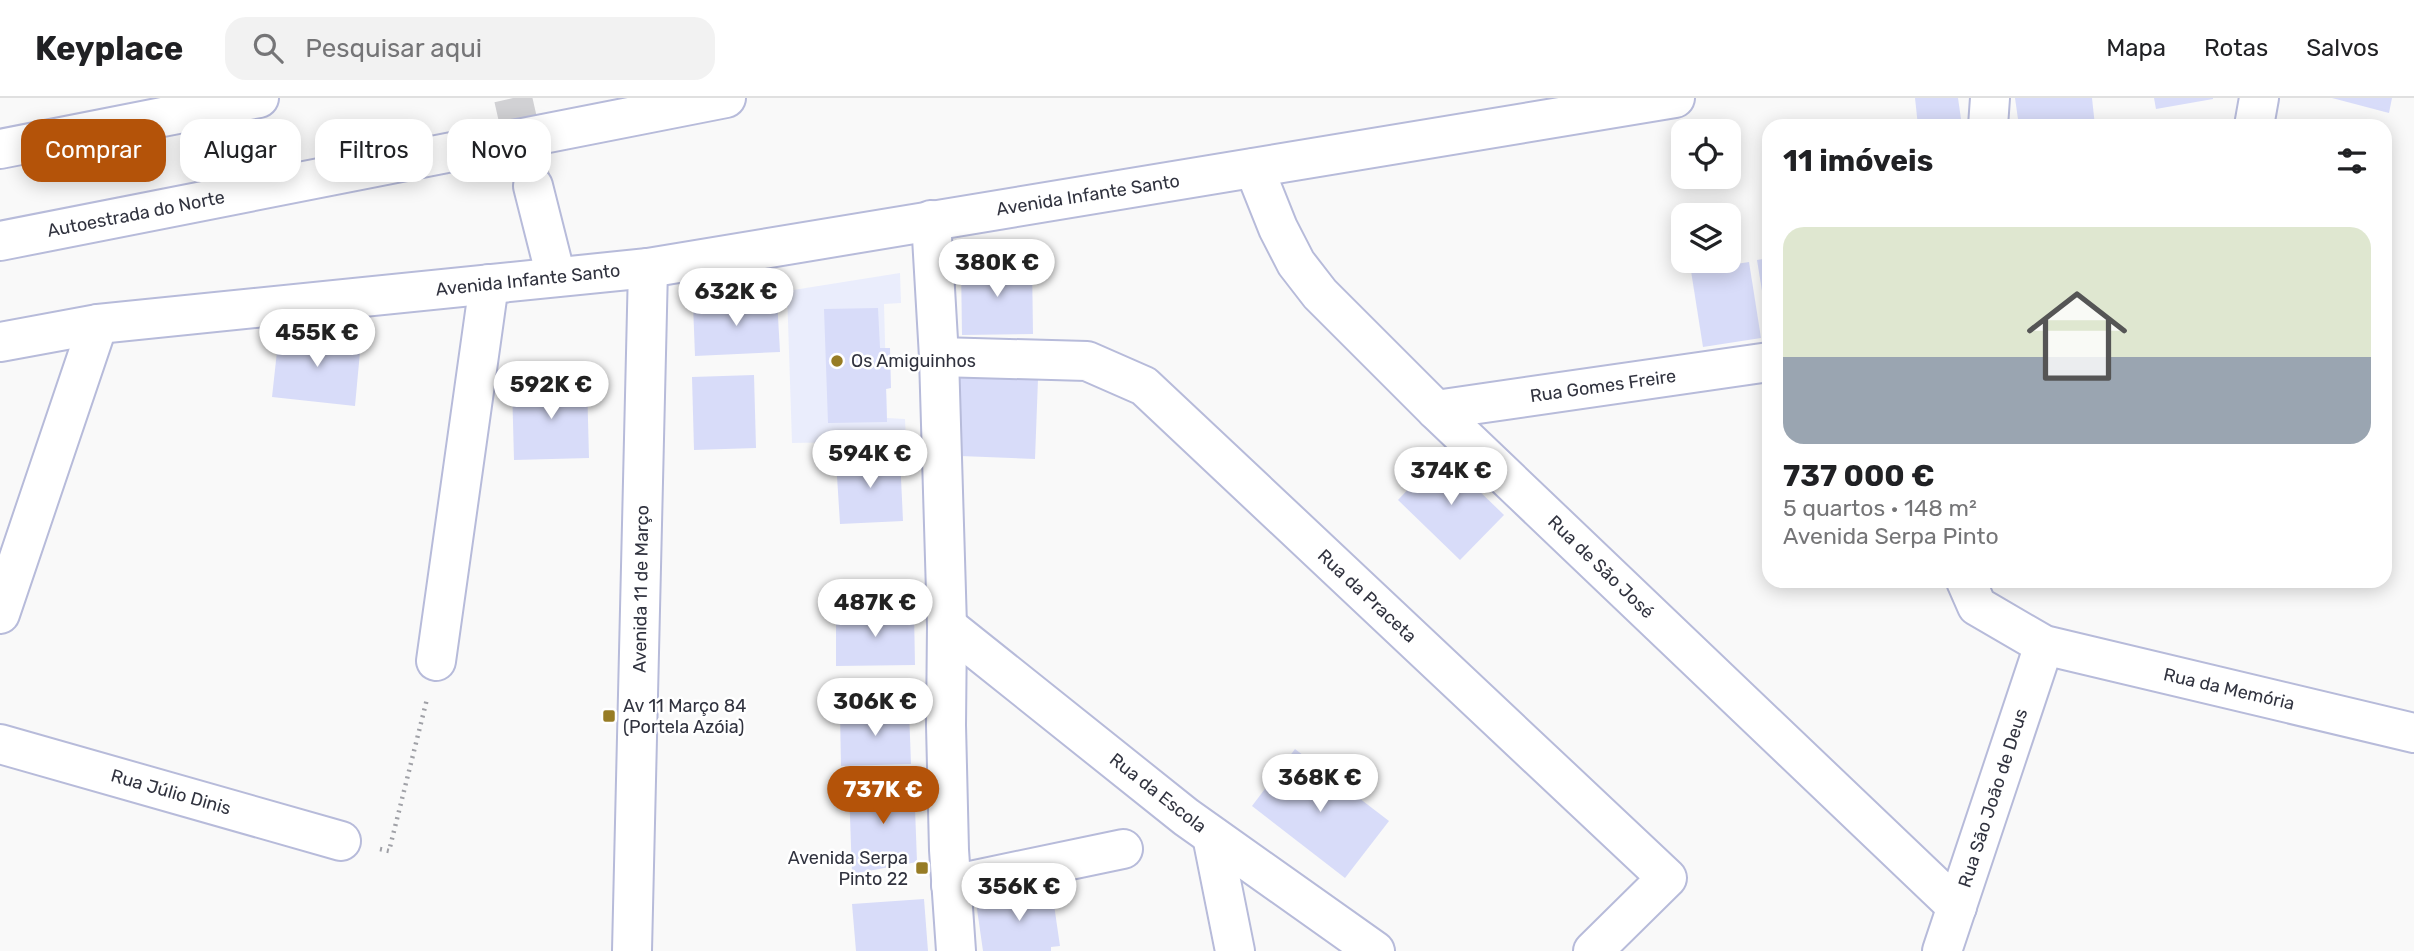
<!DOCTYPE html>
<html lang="pt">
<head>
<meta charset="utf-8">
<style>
  :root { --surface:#fff; --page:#f2f2f2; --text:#202124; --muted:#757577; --line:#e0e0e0; --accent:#b45309 }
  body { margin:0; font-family:Rubik,sans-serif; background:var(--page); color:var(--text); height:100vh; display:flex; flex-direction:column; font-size:26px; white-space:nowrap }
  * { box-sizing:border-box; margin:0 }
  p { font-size:23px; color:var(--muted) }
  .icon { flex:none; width:38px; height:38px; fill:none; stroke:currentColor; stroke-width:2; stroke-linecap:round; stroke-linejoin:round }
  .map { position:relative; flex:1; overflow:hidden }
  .panel { position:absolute; left:1762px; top:21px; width:630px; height:469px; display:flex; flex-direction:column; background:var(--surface); border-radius:21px; box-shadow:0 4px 18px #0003 }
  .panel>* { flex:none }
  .top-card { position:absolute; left:21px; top:21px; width:665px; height:63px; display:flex; gap:14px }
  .fabs { position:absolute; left:1671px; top:21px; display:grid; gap:14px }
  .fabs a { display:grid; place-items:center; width:70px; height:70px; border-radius:14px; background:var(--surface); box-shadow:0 4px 18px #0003; font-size:35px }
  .price { position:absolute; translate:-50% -60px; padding:0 16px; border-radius:24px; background:#fff; color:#222; font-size:23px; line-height:46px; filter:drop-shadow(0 2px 4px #0008) }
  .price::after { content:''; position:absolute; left:50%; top:42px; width:21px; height:16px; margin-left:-10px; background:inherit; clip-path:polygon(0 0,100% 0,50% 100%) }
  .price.selected { background:var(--accent); color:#fff }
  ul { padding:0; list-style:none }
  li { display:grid; align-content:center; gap:14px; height:371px; padding:0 21px }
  li span { display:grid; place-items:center; height:217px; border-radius:21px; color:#555 }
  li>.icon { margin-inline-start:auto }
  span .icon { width:126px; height:126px; fill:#fffc; stroke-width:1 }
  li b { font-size:30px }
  h2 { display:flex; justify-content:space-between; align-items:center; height:84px; padding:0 21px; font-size:30px }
  .pill { padding:0 24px; border-radius:21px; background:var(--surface); box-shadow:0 4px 18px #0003; font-size:24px; line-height:63px }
  .pill.selected { background:var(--accent); color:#fff }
  header { display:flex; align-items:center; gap:42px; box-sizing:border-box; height:98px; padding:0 35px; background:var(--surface); border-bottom:2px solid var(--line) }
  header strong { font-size:33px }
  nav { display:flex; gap:38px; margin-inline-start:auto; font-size:24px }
  .search { width:490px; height:63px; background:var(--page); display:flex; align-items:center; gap:18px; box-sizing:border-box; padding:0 24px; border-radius:21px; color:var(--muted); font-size:26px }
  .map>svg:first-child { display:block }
  .built { fill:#eaedfc }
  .building { fill:#d8dcf9 }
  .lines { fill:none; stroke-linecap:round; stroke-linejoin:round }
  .minor-tunnel { stroke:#d1d1d4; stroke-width:38; stroke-dasharray:38 19; stroke-linecap:butt }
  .minor-casing { stroke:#b7bbda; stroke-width:42 }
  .highway-casing { stroke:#b7bbda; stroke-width:42 }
  .path { stroke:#a0a1a7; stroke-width:4.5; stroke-dasharray:2 5; stroke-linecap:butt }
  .minor { stroke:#fff; stroke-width:38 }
  .highway { stroke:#fff; stroke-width:38 }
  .poi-dot { fill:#977c25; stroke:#fff; stroke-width:2.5 }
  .labels { text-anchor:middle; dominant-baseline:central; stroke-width:5; stroke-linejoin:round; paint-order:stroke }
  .street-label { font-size:18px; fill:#31333f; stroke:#fff }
  .poi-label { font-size:18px; fill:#31333f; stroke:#fff; text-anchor:start }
</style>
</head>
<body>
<header>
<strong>Keyplace</strong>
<div class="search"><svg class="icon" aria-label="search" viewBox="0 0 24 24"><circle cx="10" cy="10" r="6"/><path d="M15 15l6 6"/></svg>Pesquisar aqui</div>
<nav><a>Mapa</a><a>Rotas</a><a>Salvos</a></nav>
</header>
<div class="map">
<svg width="2414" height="853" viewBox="0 0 2414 853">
  <rect width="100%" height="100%" fill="#f9f9f9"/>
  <polygon class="built" points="900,175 901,205 884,206 887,320 905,321 906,343 792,345 787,193"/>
  <g class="building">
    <polygon points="1915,0 1958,0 1962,28 1918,28"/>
    <polygon points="2015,0 2092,0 2095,28 2019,28"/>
    <polygon points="2154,0 2213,0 2213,1 2156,11"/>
    <polygon points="2332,0 2392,0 2389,15"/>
    <polygon points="1769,160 1769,230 1768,230 1757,162"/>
    <polygon points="1749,164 1761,240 1703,249 1691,173"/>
    <polygon points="1032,165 1033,236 962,237 961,167"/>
    <polygon points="777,201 780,254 695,258 693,206"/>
    <polygon points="878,210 880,250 890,250 891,290 886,291 887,324 828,325 824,211"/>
    <polygon points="279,235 361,243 355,308 272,299"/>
    <polygon points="754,277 756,350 694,352 692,279"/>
    <polygon points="957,277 1038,281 1035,361 960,358"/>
    <polygon points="587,284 589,360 514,362 512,287"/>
    <polygon points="1441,356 1504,417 1460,462 1398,402"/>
    <polygon points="900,359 903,423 840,426 836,362"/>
    <polygon points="836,514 914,514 915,567 836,568"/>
    <polygon points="909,612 911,666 841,668 840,615"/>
    <polygon points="1295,651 1389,723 1345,780 1252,708"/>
    <polygon points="914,683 917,764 852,776 849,690"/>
    <polygon points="1052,793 1060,848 1051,849 1051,853 983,853 976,804"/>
    <polygon points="924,801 928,853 856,853 852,806"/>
  </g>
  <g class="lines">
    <polyline class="minor-tunnel" points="513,0 533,88"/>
    <g class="minor-casing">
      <g id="minor">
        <polyline points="1988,28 1990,0"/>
        <polyline points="2254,28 2259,0"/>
        <polyline points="1254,70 1278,130 1296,165 1320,196 1436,312 1957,809"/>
        <polyline points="533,88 556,179"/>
        <polyline points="931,122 939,259 947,528 946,627 949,752 956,853"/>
        <polyline points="0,244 98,226 648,170 1675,0"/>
        <polyline points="939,259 1087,263 1144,288 1667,780 1593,853"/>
        <polyline points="1436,312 1769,264"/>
        <polyline points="1966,483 1977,508 2044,547 2414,635"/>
        <polyline points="0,516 98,226"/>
        <polyline points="947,528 1186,719 1375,853"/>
        <polyline points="436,563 489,186"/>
        <polyline points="0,646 341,743"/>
        <polyline points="1212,738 1235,853"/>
        <polyline points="951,787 1123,751"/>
        <polyline points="632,853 648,170"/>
        <polyline points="1942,853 2044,547"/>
      </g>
    </g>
    <g class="highway-casing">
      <g id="highway">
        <polyline points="0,51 259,0"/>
        <polyline points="0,143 726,0"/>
      </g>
    </g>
    <polyline class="path" points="380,751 389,753 427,601"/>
    <use href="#minor" class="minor"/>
    <use href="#highway" class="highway"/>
  </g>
  <g class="poi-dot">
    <circle cx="837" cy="263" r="7"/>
    <rect x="602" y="611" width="14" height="14" rx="3.5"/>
    <rect x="915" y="763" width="14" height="14" rx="3.5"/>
  </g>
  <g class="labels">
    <g class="street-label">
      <text transform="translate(1088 97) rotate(-9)">Avenida Infante Santo</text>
      <text transform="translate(136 116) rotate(-11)">Autoestrada do Norte</text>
      <text transform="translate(528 182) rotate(-6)">Avenida Infante Santo</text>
      <text transform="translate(1603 288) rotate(-8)">Rua Gomes Freire</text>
      <text transform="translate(1601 469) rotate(44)">Rua de São José</text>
      <text transform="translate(641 491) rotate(-89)">Avenida 11 de Março</text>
      <text transform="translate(1367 498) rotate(43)">Rua da Praceta</text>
      <text transform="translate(2229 591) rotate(13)">Rua da Memória</text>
      <text transform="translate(171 694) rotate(16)">Rua Júlio Dinis</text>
      <text transform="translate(1158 695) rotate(38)">Rua da Escola</text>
      <text transform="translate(1993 700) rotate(-72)">Rua São João de Deus</text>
    </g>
    <g class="poi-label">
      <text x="851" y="263">Os Amiguinhos</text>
      <text x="623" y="608">Av 11 Março 84<tspan x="623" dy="21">(Portela Azóia)</tspan></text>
      <text x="908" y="760" text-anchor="end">Avenida Serpa<tspan x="908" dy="21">Pinto 22</tspan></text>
    </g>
  </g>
</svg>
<div class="fabs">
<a><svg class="icon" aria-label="locate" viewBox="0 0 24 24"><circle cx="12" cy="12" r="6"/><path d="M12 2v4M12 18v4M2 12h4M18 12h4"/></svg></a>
<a><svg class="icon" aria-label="layers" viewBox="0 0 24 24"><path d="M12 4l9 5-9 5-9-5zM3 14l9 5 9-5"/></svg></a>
</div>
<b class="price" style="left:997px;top:201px">380K €</b>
<b class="price" style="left:736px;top:230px">632K €</b>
<b class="price" style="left:317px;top:271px">455K €</b>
<b class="price" style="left:551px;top:323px">592K €</b>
<b class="price" style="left:870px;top:392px">594K €</b>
<b class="price" style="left:1451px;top:409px">374K €</b>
<b class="price" style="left:875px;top:541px">487K €</b>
<b class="price" style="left:875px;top:640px">306K €</b>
<b class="price" style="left:1320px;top:716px">368K €</b>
<b class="price selected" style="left:883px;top:728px">737K €</b>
<b class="price" style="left:1019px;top:825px">356K €</b>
<div class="top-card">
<a class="pill selected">Comprar</a>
<a class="pill">Alugar</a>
<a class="pill">Filtros</a>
<a class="pill">Novo</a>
</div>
<section class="panel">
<h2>11 imóveis<svg class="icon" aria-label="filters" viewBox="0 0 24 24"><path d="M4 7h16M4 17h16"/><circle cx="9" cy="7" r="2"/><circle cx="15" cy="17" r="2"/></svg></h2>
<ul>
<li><span style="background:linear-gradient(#dfe7d0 60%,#9aa5b1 0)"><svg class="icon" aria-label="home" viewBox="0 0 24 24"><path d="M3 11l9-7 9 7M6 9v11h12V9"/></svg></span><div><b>737 000 €</b><p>5 quartos · 148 m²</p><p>Avenida Serpa Pinto</p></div></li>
</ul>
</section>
</div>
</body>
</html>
